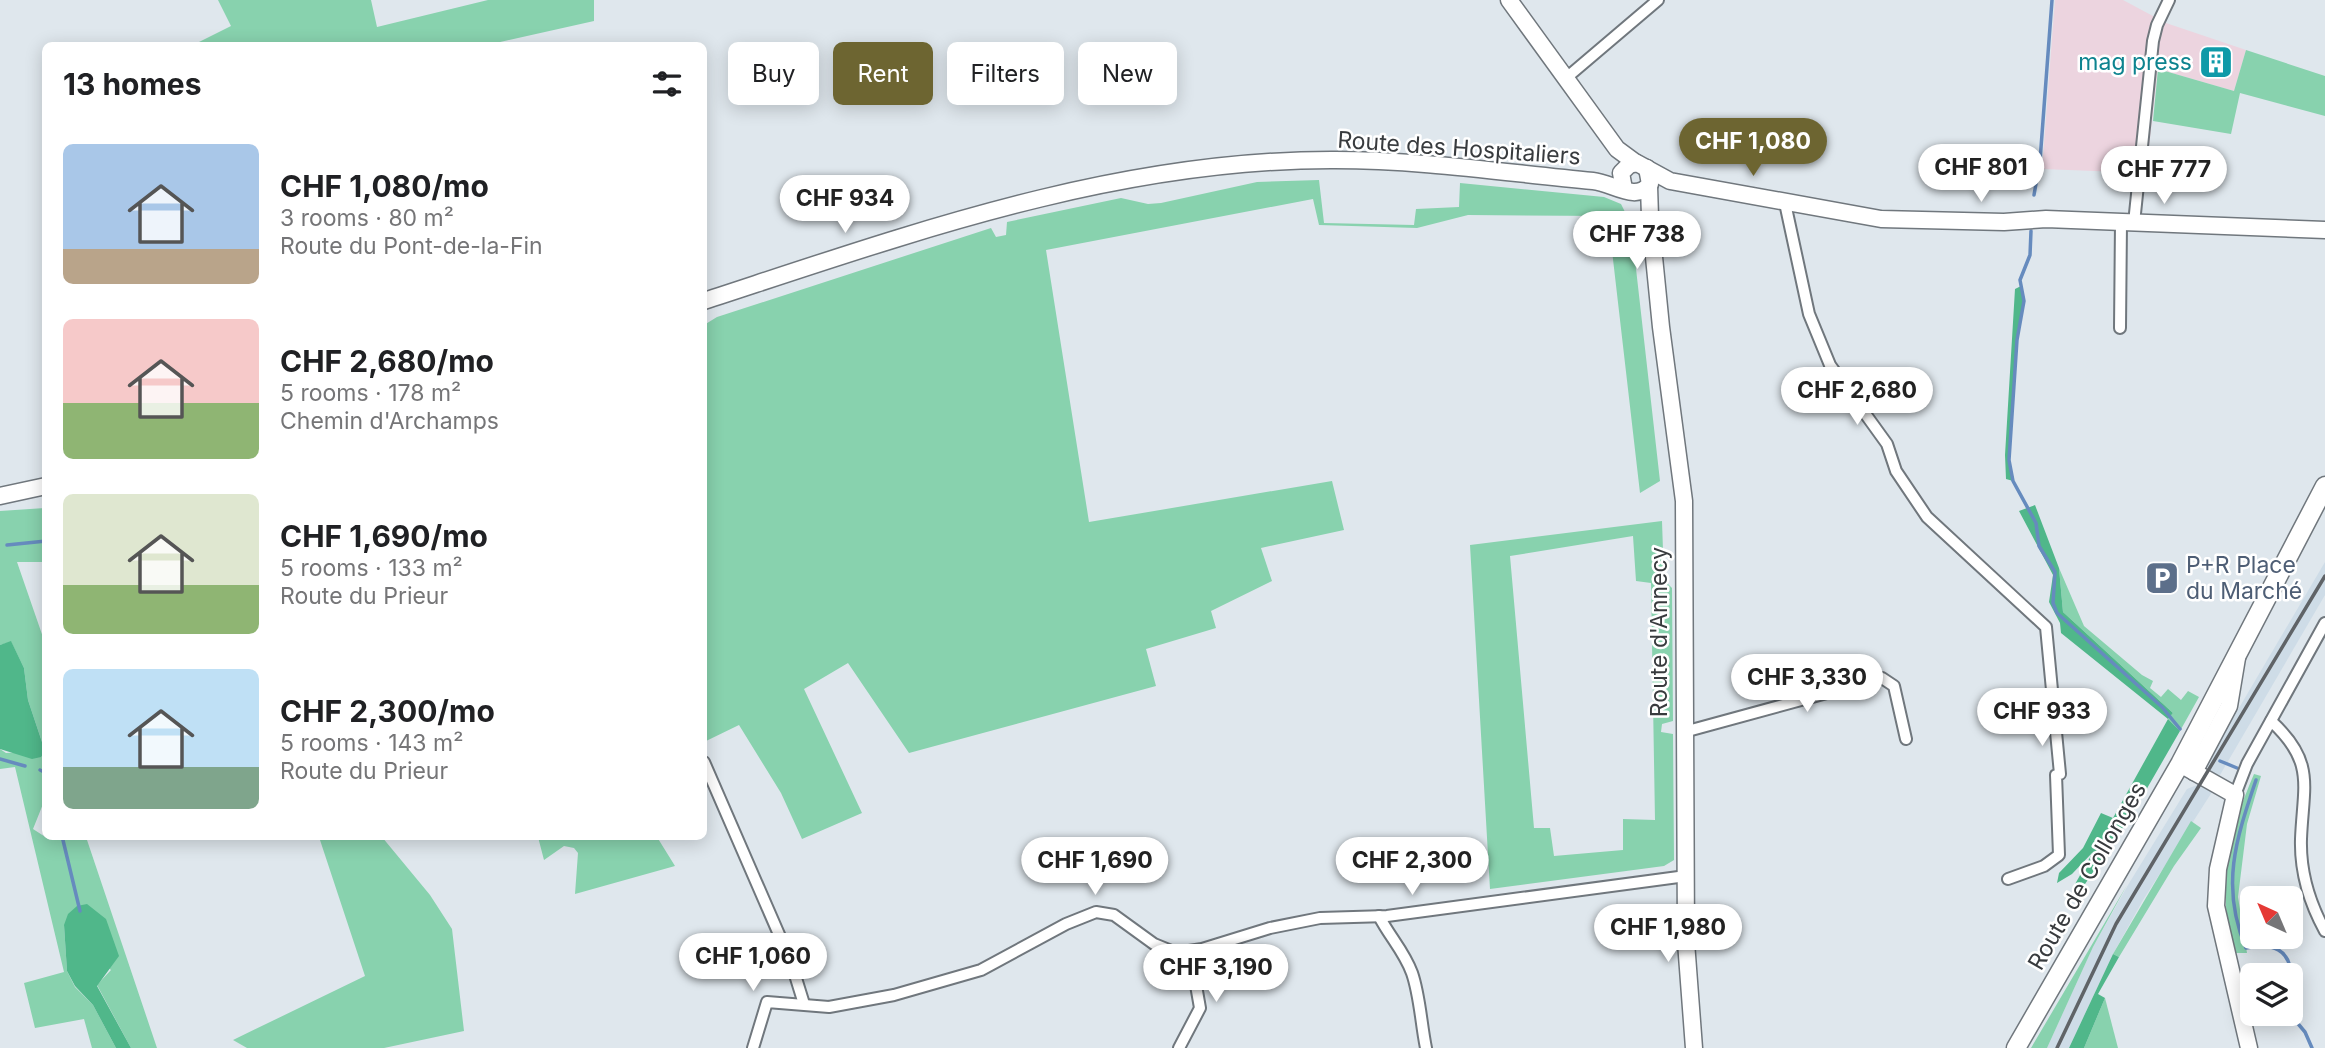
<!DOCTYPE html>
<html lang="en">
<head>
<meta charset="utf-8">
<style>
  :root { --surface:#fff; --page:#f6f6f6; --text:#202124; --muted:#757577; --accent:#6d6531 }
  body { margin:0; font-family:Inter,sans-serif; background:var(--page); color:var(--text); height:100vh; display:flex; flex-direction:column; font-size:26px; white-space:nowrap }
  * { box-sizing:border-box; margin:0 }
  p { font-size:23px; color:var(--muted) }
  .icon { flex:none; width:38px; height:38px; fill:none; stroke:currentColor; stroke-width:2; stroke-linecap:round; stroke-linejoin:round }
  .map { position:relative; flex:1; overflow:hidden }
  .details { position:absolute; left:42px; top:42px; width:665px; height:798px; display:flex; flex-direction:column; background:var(--surface); border-radius:10px; box-shadow:0 4px 18px #0003 }
  .details>* { flex:none }
  .guide { position:absolute; left:728px; top:42px; width:665px; height:63px; display:flex; gap:14px }
  .needle { width:46px; rotate:316deg }
  .controls { position:absolute; left:2240px; top:886px; display:grid; gap:14px }
  .controls a { display:grid; place-items:center; width:63px; height:63px; border-radius:10px; background:var(--surface); box-shadow:0 4px 18px #0003; font-size:35px }
  .price { position:absolute; translate:-50% -60px; padding:0 16px; border-radius:24px; background:#fff; color:#222; font-size:23px; line-height:46px; filter:drop-shadow(0 2px 4px #0008) }
  .price::after { content:''; position:absolute; left:50%; top:42px; width:21px; height:16px; margin-left:-10px; background:inherit; clip-path:polygon(0 0,100% 0,50% 100%) }
  .price.active { background:var(--accent); color:#fff }
  ul { padding:0; list-style:none }
  li { display:flex; align-items:center; gap:21px; height:175px; padding:0 21px }
  li span { display:grid; place-items:center; flex:none; width:196px; height:140px; border-radius:10px; color:#555 }
  li>.icon { margin-inline-start:auto }
  span .icon { width:84px; height:84px; fill:#fffc; stroke-width:1 }
  li b { font-size:30px }
  h2 { display:flex; justify-content:space-between; align-items:center; height:84px; padding:0 21px; font-size:30px }
  .chip { padding:0 24px; border-radius:10px; background:var(--surface); box-shadow:0 4px 18px #0003; font-size:24px; line-height:63px }
  .chip.active { background:var(--accent); color:#fff }
  .map>svg:first-child { display:block }
  .commercial { fill:#ecd4df }
  .built { fill:#cedce7 }
  .green { fill:#88d2ae; fill-rule:evenodd }
  .forest { fill:#50b78a }
  .lines { fill:none; stroke-linecap:round; stroke-linejoin:round }
  .stream { stroke:#668bbe; stroke-width:3.5 }
  .street-casing { stroke:#70777d; stroke-width:14 }
  .secondary-casing { stroke:#70777d; stroke-width:19 }
  .primary-casing { stroke:#70777d; stroke-width:21 }
  .street { stroke:#fff; stroke-width:10 }
  .secondary { stroke:#fff; stroke-width:16 }
  .primary { stroke:#fff; stroke-width:18 }
  .rail { stroke:#5f6367; stroke-width:3.5 }
  .labels { text-anchor:middle; dominant-baseline:central; stroke-width:5; stroke-linejoin:round; paint-order:stroke }
  .culture-label { font-size:23px; fill:#0d838f; stroke:#fff; text-anchor:end }
  .street-label { font-size:23px; fill:#383b3e; stroke:#fff }
  .service-label { font-size:23px; fill:#4e5e75; stroke:#fff; text-anchor:start }
</style>
</head>
<body>
<div class="map">
<svg width="2325" height="1048" viewBox="0 0 2325 1048">
  <rect width="100%" height="100%" fill="#dfe7ed"/>
  <polygon class="commercial" points="2055,0 2123,0 2166,23 2246,50 2234,91 2158,69 2146,173 2042,169"/>
  <g class="built">
    <polygon points="2325,562 2325,595 2220,775 2213,773 2206,764"/>
    <polygon points="2197,785 2212,792 2143,900 2113,954 2069,1048 2047,1048 2093,947 2128,885 2187,789"/>
  </g>
  <g class="green">
    <polygon points="218,0 371,0 377,27 488,0 594,0 594,21 487,45 193,45 231,26"/>
    <polygon points="2246,50 2325,76 2325,116 2240,93 2231,134 2153,121 2158,69 2234,91"/>
    <polygon points="1319,180 1324,223 1414,225 1416,209 1459,207 1460,183 1604,197 1621,204 1629,220 1634,251 1660,481 1640,493 1608,216 1468,215 1417,228 1319,225 1313,199 1046,250 1089,522 1332,481 1344,530 1261,548 1272,581 1211,611 1216,628 1146,649 1156,686 909,753 848,663 804,689 862,813 802,839 781,793 739,725 704,742 704,325 717,317 991,228 996,237 1006,235 1007,222 1121,198 1148,204 1161,203 1257,182"/>
    <polygon points="45,508 45,562 17,562 45,643 45,799 33,829 50,840 56,837 86,837 157,1048 131,1048 97,985 111,970 64,925 67,971 75,987 93,1005 116,1048 92,1048 84,1019 35,1028 24,983 64,972 15,767 0,769 0,749 6,753 45,751 28,700 24,668 11,642 0,645 0,511"/>
    <path d="M1662 521 1664 580 1672 588 1673 721 1662 724 1661 732 1673 734 1674 860 1664 866 1490 889 1470 545ZM1633 536 1636 581 1651 583 1655 820 1623 819V850L1554 856 1550 828H1534L1510 556Z"/>
    <polygon points="2059,568 2084,626 2142,675 2153,681 2150,688 2161,697 2168,689 2181,700 2188,691 2199,697 2180,731 2168,719 2173,713 2063,612"/>
    <path d="M2254 774 2261 776 2247 824 2238 897 2247 953H2233C2218 884 2226 839 2254 774Z"/>
    <polygon points="2191,821 2201,828 2174,866 2119,957 2113,954"/>
    <polygon points="319,837 382,837 430,895 452,929 464,1031 384,1048 247,1048 233,1040 365,976"/>
    <polygon points="538,837 657,837 675,866 575,894 578,853 574,848 564,846 544,860"/>
    <polygon points="2127,885 2093,947 2047,1048 2031,1048"/>
    <polygon points="2105,998 2118,1048 2084,1048"/>
  </g>
  <g class="forest">
    <polygon points="2021,286 2024,301 2017,340 2009,460 2013,481 2006,479 2005,455 2015,289"/>
    <polygon points="2035,505 2059,568 2063,612 2173,713 2168,719 2180,731 2134,811 2081,890 2074,886 2093,852 2072,874 2057,883 2059,873 2083,848 2101,813 2113,818 2168,719 2061,633 2060,623 2049,602 2053,575 2019,511"/>
    <polygon points="11,641 24,668 28,700 45,751 41,757 32,759 0,749 0,645"/>
    <polygon points="87,904 106,919 119,956 97,986 131,1048 116,1048 93,1005 75,986 67,971 64,925 68,914 77,906"/>
    <polygon points="2113,954 2119,957 2098,994 2105,998 2084,1048 2069,1048"/>
  </g>
  <g class="lines">
    <g class="stream">
      <polyline points="2034,195 2040,161 2052,0"/>
      <polyline points="2031,231 2030,255 2020,280 2024,301 2017,340 2009,460 2013,481 2036,523 2039,546 2055,572 2053,603 2057,613 2162,707 2180,729"/>
      <polyline points="7,545 46,541"/>
      <polyline points="0,759 25,766"/>
      <polyline points="2220,761 2237,768"/>
      <polyline points="40,770 46,773"/>
      <path d="M2256 780C2236 839 2220 887 2246 948 2272 943 2291 948 2291 978"/>
      <polyline points="62,836 80,911"/>
      <polyline points="2289,1013 2305,1032 2312,1048"/>
    </g>
    <g class="street-casing">
      <g id="street">
        <polyline points="1565,79 1658,0"/>
        <polyline points="1785,203 1809,314 1830,365 1887,444 1896,471 1927,517 2046,627 2060,774 2056,775 2059,855 2044,866 2008,879"/>
        <polyline points="2134,223 2153,41 2157,25 2169,0"/>
        <polyline points="2120,328 2121,223"/>
        <path d="M2271 721C2316 762 2303 786 2301 839 2300 872 2309 902 2325 931"/>
        <polyline points="1684,732 1882,678 1894,686 1906,739"/>
        <polyline points="704,762 791,962 804,1004"/>
        <polyline points="2235,795 2247,764 2325,623"/>
        <path d="M1379 916C1389 936 1404 951 1412 973 1420 996 1421 1024 1426 1048"/>
        <polyline points="753,1048 767,1002 829,1007 894,995 981,970 1066,924 1096,912 1114,915 1154,944 1176,953 1202,949 1270,928 1320,918 1387,916 1686,876"/>
        <polyline points="1179,1048 1200,1008 1190,951"/>
      </g>
    </g>
    <g class="secondary-casing">
      <g id="secondary">
        <polyline points="1509,0 1617,149 1636,163"/>
        <polyline points="1649,186 1650,217 1661,327 1684,501 1686,942 1694,1048"/>
        <polyline points="1624,189 1621,173 1629,165 1637,163 1670,181 1881,219 2004,222 2046,219 2325,230"/>
        <path d="M704 301C909 234 1116 159 1335 160 1421 160 1507 173 1593 181 1613 183 1636 203 1650 184L1647 168"/>
        <polyline points="0,496 46,486"/>
        <polyline points="2180,764 2235,795 2218,869 2216,906 2249,1048"/>
        <polyline points="2194,772 2229,706 2237,658"/>
      </g>
    </g>
    <g class="primary-casing">
      <polyline id="primary" points="2016,1048 2180,764 2325,486"/>
    </g>
    <use href="#street" class="street"/>
    <use href="#secondary" class="secondary"/>
    <use href="#primary" class="primary"/>
    <polyline class="rail" points="2057,1048 2116,924 2325,576"/>
  </g>
  <defs>
    <g id="building-square" transform="scale(1.75)"><rect x="-9" y="-9" width="18" height="18" rx="4" fill="#0f9aa8" stroke="#fff"/><path d="M-4-6H4V6H1V3H-1V6H-4ZM-2.5-4.3h1.7v1.8h-1.7ZM.8-4.3h1.7v1.8H.8ZM-2.5-1h1.7V.8h-1.7ZM.8-1h1.7V.8H.8Z" fill="#fff"/></g>
    <g id="parking-square" transform="scale(1.75)"><rect x="-9" y="-9" width="18" height="18" rx="4" fill="#5c6f8a" stroke="#fff"/><path d="M-3.5-5.5H1a3.5 3.5 0 0 1 0 7H-1V5.5H-3.5ZM-1-3.4V-.6H.8a1.4 1.4 0 0 0 0-2.8Z" fill="#fff"/></g>
  </defs>
  <g fill-rule="evenodd">
    <use href="#building-square" x="2216" y="62"/>
    <use href="#parking-square" x="2162" y="578"/>
  </g>
  <g class="labels">
    <g class="culture-label">
      <text x="2192" y="62">mag press</text>
    </g>
    <g class="street-label">
      <text transform="translate(1459 148) rotate(4)">Route des Hospitaliers</text>
      <text transform="translate(1659 632) rotate(-90)">Route d'Annecy</text>
      <text transform="translate(2087 876) rotate(-60)">Route de Collonges</text>
    </g>
    <g class="service-label">
      <text x="2186" y="565">P+R Place<tspan x="2186" dy="26">du Marché</tspan></text>
    </g>
  </g>
</svg>
<div class="controls">
<a><svg class="needle" viewBox="-14 -14 28 28"><path d="M0-13l5 13h-10z" fill="#e53935"/><path d="M0 13l5-13h-10z" fill="#757577"/></svg></a>
<a><svg class="icon" aria-label="layers" viewBox="0 0 24 24"><path d="M12 4l9 5-9 5-9-5zM3 14l9 5 9-5"/></svg></a>
</div>
<b class="price active" style="left:1753px;top:178px">CHF 1,080</b>
<b class="price" style="left:1981px;top:204px">CHF 801</b>
<b class="price" style="left:2164px;top:206px">CHF 777</b>
<b class="price" style="left:845px;top:235px">CHF 934</b>
<b class="price" style="left:1637px;top:271px">CHF 738</b>
<b class="price" style="left:1857px;top:427px">CHF 2,680</b>
<b class="price" style="left:1807px;top:714px">CHF 3,330</b>
<b class="price" style="left:2042px;top:748px">CHF 933</b>
<b class="price" style="left:1095px;top:897px">CHF 1,690</b>
<b class="price" style="left:1412px;top:897px">CHF 2,300</b>
<b class="price" style="left:1668px;top:964px">CHF 1,980</b>
<b class="price" style="left:753px;top:993px">CHF 1,060</b>
<b class="price" style="left:1216px;top:1004px">CHF 3,190</b>
<div class="guide">
<a class="chip">Buy</a>
<a class="chip active">Rent</a>
<a class="chip">Filters</a>
<a class="chip">New</a>
</div>
<section class="details">
<h2>13 homes<svg class="icon" aria-label="filters" viewBox="0 0 24 24"><path d="M4 7h16M4 17h16"/><circle cx="9" cy="7" r="2"/><circle cx="15" cy="17" r="2"/></svg></h2>
<ul>
<li><span style="background:linear-gradient(#a9c7e8 75%,#b9a48a 0)"><svg class="icon" aria-label="home" viewBox="0 0 24 24"><path d="M3 11l9-7 9 7M6 9v11h12V9"/></svg></span><div><b>CHF 1,080/mo</b><p>3 rooms · 80 m²</p><p>Route du Pont-de-la-Fin</p></div></li>
<li><span style="background:linear-gradient(#f6c9c9 60%,#8fb573 0)"><svg class="icon" aria-label="home" viewBox="0 0 24 24"><path d="M3 11l9-7 9 7M6 9v11h12V9"/></svg></span><div><b>CHF 2,680/mo</b><p>5 rooms · 178 m²</p><p>Chemin d'Archamps</p></div></li>
<li><span style="background:linear-gradient(#dfe7d0 65%,#8fb573 0)"><svg class="icon" aria-label="home" viewBox="0 0 24 24"><path d="M3 11l9-7 9 7M6 9v11h12V9"/></svg></span><div><b>CHF 1,690/mo</b><p>5 rooms · 133 m²</p><p>Route du Prieur</p></div></li>
<li><span style="background:linear-gradient(#bfe0f5 70%,#7fa58c 0)"><svg class="icon" aria-label="home" viewBox="0 0 24 24"><path d="M3 11l9-7 9 7M6 9v11h12V9"/></svg></span><div><b>CHF 2,300/mo</b><p>5 rooms · 143 m²</p><p>Route du Prieur</p></div></li>
</ul>
</section>
</div>
</body>
</html>
